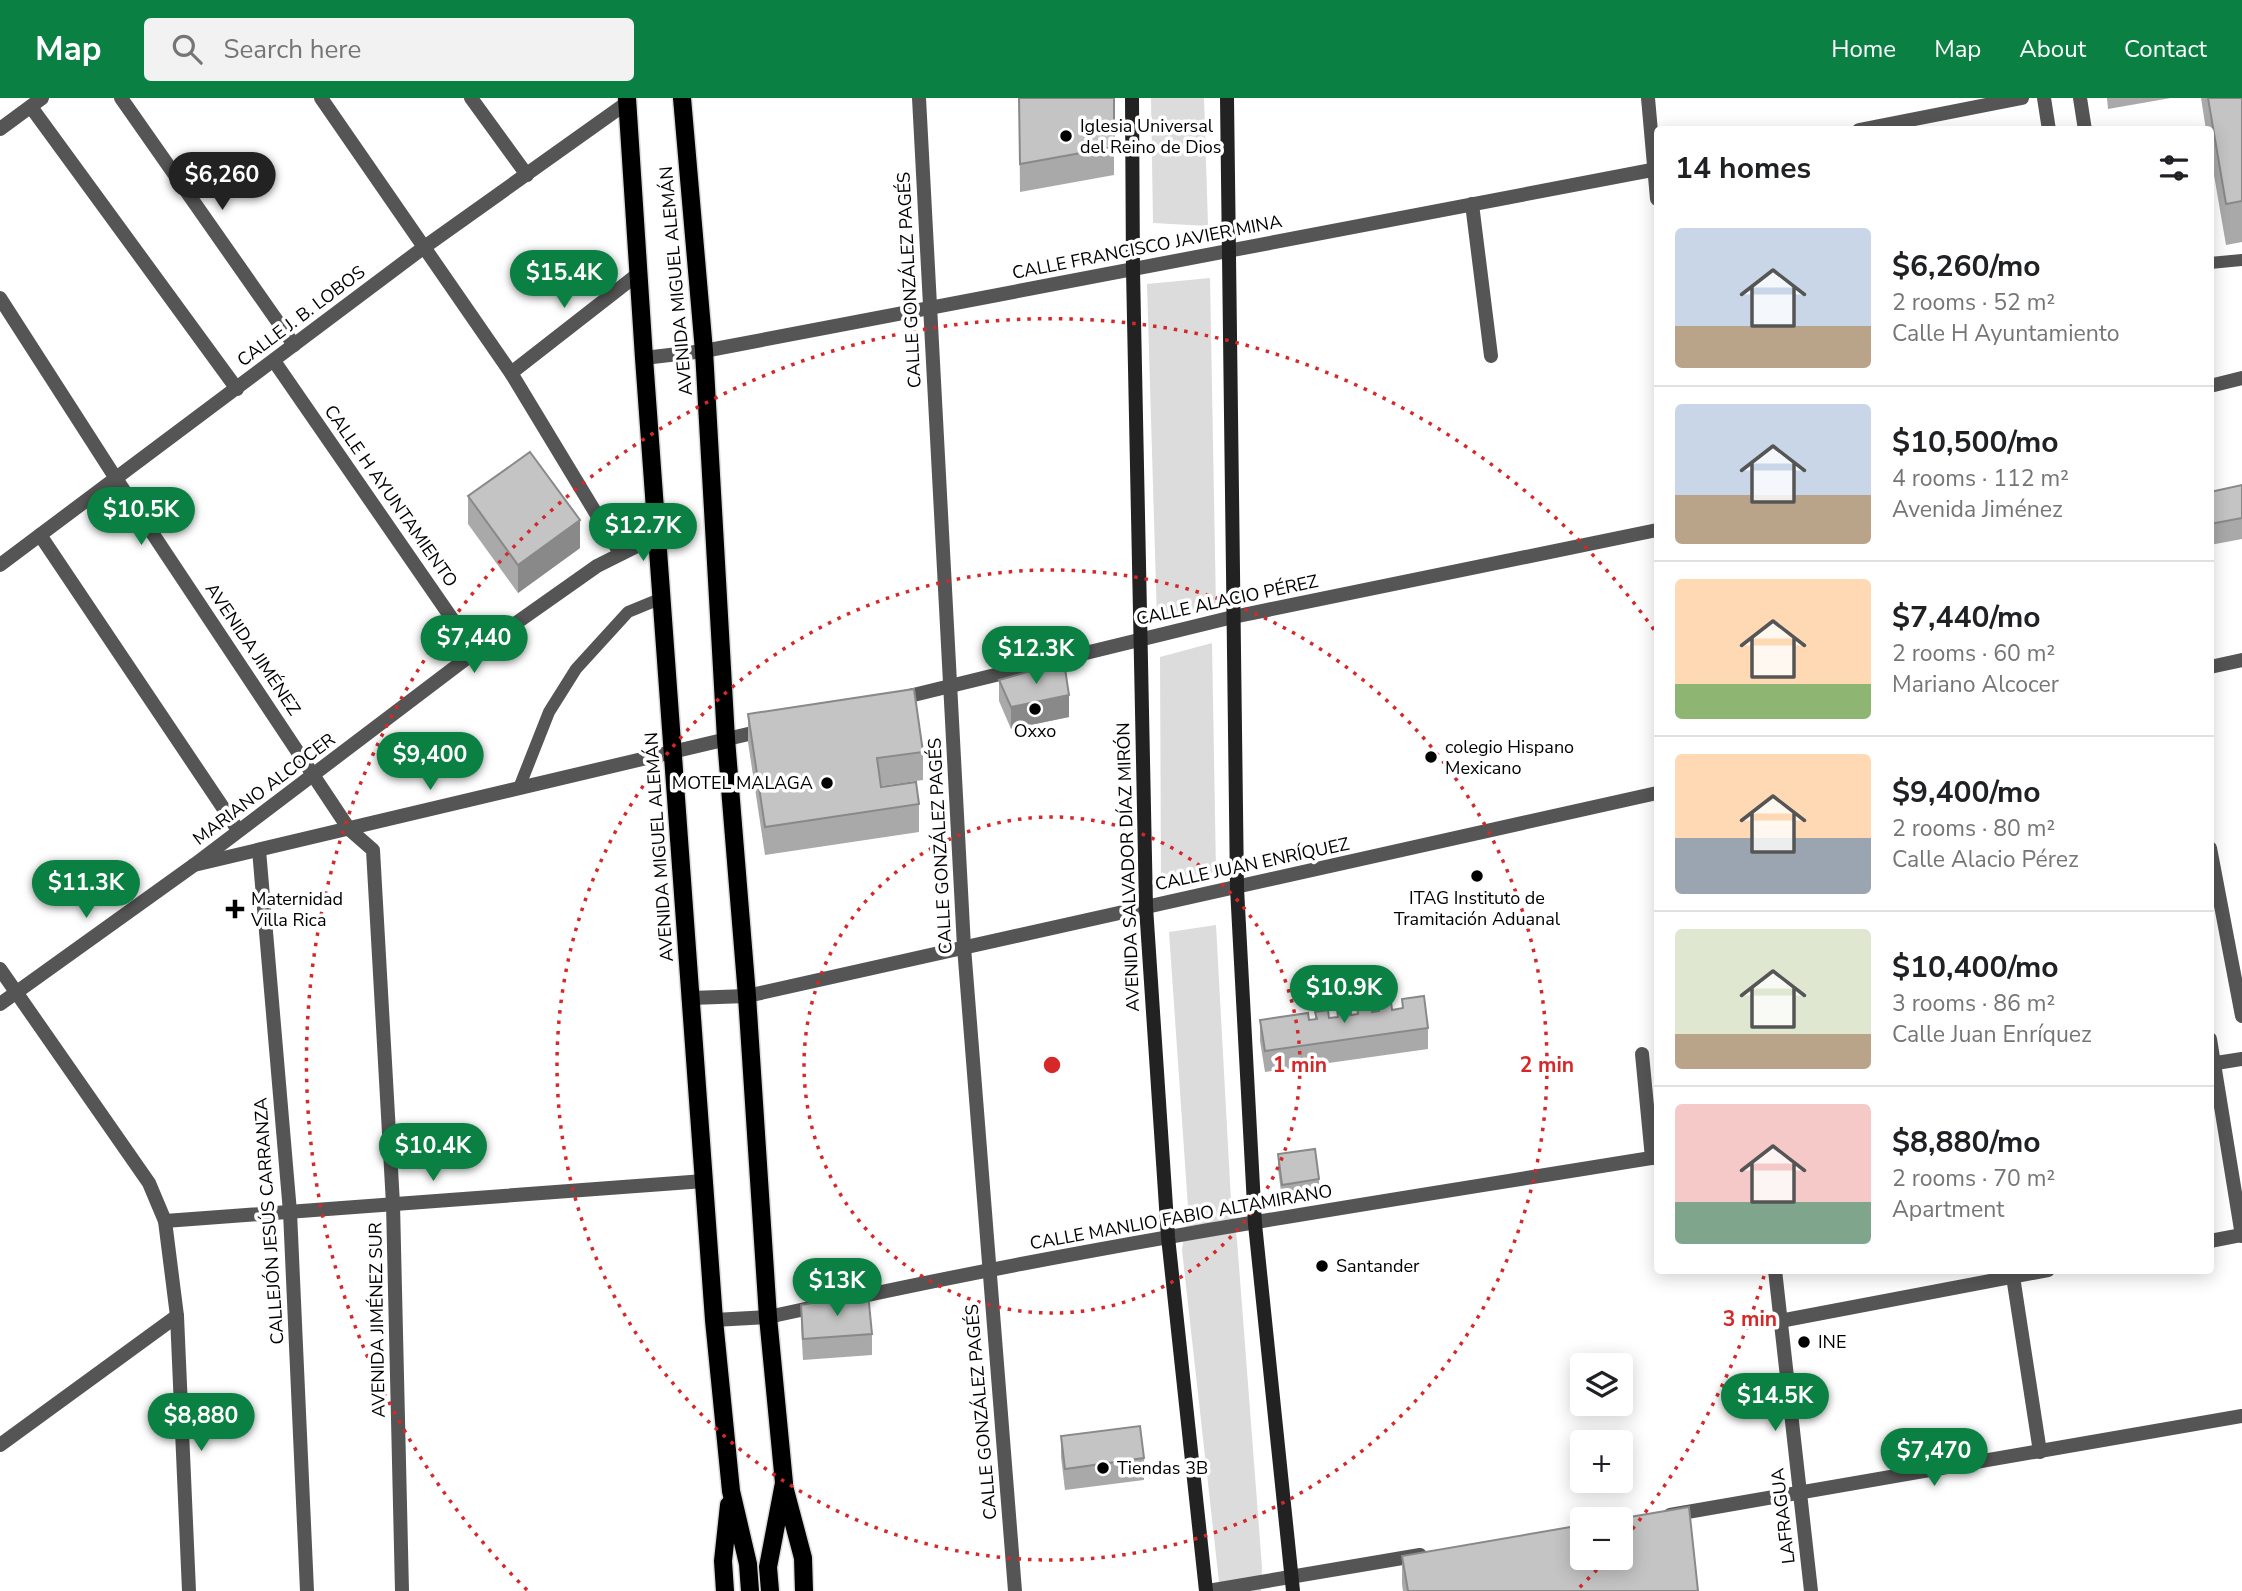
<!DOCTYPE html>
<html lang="en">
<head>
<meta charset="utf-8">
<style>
  :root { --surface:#fff; --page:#f2f2f2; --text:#202124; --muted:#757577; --line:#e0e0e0; --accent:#0b8043 }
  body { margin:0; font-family:"Nunito Sans",sans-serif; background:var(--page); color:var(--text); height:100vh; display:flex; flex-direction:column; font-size:26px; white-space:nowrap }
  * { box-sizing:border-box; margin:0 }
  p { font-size:23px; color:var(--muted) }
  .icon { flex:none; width:38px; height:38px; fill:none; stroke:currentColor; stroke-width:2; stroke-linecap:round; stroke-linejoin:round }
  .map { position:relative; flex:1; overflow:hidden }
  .panel { position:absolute; left:1654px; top:28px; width:560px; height:1148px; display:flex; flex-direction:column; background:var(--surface); border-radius:7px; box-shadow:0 4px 18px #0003 }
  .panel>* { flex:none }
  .tools { position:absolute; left:1570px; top:1255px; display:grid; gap:14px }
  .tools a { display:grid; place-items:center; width:63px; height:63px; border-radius:7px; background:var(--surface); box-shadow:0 4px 18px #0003; font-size:35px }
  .price { position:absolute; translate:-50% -60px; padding:0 16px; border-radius:24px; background:var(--accent); color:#fff; font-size:23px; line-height:46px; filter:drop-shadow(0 2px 4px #0008) }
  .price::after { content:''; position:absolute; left:50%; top:42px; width:21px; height:16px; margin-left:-10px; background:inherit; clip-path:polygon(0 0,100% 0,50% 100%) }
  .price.selected { background:#222; color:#fff }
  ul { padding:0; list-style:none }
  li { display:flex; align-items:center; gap:21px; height:175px; padding:0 21px }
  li+li { border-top:2px solid var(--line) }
  li span { display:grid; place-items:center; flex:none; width:196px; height:140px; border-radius:7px; color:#555 }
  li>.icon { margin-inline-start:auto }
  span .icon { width:84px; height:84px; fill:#fffc; stroke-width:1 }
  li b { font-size:30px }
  h2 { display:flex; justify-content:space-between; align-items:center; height:84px; padding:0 21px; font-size:30px }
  header { display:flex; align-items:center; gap:42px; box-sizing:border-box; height:98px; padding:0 35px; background:var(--accent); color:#fff }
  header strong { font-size:33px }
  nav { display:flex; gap:38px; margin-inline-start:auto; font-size:24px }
  .search { width:490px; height:63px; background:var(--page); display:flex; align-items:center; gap:18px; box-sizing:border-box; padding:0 24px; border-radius:7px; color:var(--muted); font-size:26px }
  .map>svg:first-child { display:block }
  .green { fill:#dcdcdc }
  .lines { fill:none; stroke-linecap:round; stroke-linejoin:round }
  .primary-casing { stroke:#dbdbdb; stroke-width:21 }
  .service { stroke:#555; stroke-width:12 }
  .minor { stroke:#555; stroke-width:14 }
  .secondary { stroke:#222; stroke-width:14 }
  .primary { stroke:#000; stroke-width:18 }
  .wall { fill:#a9a9a9 }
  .shaded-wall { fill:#898989 }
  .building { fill:#c4c4c4; stroke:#898989; stroke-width:2 }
  .ring { fill:none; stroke:#d62828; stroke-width:3.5; stroke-dasharray:3.5 7 }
  .poi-dot { fill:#000; stroke:#fff; stroke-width:2.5 }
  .labels { text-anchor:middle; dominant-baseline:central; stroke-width:7; stroke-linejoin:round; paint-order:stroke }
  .poi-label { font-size:18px; fill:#000; stroke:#fff; text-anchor:start }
  .street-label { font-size:18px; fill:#000; stroke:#fff }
  .centre { fill:#d62828; stroke:#fff; stroke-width:3.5 }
  .ring-label { font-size:21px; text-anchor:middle; font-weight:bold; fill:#d62828; stroke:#fff; stroke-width:7; stroke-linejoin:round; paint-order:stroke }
</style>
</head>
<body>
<header>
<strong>Map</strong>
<div class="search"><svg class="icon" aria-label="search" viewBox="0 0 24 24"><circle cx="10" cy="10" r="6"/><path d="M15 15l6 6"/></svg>Search here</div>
<nav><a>Home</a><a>Map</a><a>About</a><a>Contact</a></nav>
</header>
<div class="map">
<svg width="2242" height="1493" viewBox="0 0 2242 1493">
  <rect width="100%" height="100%" fill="#fff"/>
  <g class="green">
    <polygon points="1151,0 1204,0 1208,128 1153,125"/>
    <polygon points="1210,180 1216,510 1157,522 1147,186"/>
    <polygon points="1212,545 1216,774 1161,782 1160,559"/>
    <polygon points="1216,827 1231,1103 1237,1142 1262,1469 1261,1493 1220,1493 1182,1152 1188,1109 1169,834"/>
  </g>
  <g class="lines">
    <g class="primary-casing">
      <g id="primary">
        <polyline points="627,0 644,260 714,1222 731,1393 748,1466 750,1493"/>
        <polyline points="682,0 704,253 726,641 747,898 768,1219 784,1385 768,1469 770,1493"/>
        <polyline points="785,1392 803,1460 804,1493"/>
        <polyline points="725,1493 723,1463 729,1407"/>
      </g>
    </g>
    <g class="service">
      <polyline points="2210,165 2242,162"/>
      <polyline points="519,690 549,614 576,571 628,514 662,500"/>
    </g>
    <g class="minor">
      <polyline points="121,0 294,247"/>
      <polyline points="321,0 511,275 620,455"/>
      <polyline points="471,0 527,77"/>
      <polyline points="919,0 964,849 1015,1493"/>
      <polyline points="1648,0 1657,101"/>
      <polyline points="2044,0 2049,32"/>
      <polyline points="2080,0 2085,32"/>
      <polyline points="31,9 237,291"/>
      <polyline points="0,31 42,0"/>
      <polyline points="1859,32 2022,0"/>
      <polyline points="1472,106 1491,258"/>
      <polyline points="0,200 115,379 349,731 373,752 393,1106 402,1493"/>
      <polyline points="644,260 704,253 1657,71"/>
      <polyline points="274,263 475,554"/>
      <polyline points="511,275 638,176"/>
      <polyline points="2210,288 2242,280"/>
      <polyline points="40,437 238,732"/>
      <polyline points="0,467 423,150 628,4"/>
      <polyline points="2210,569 2242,562"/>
      <polyline points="897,601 1233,519 1657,432"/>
      <polyline points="2210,750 2242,918"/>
      <polyline points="259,752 290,1114 307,1493"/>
      <polyline points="194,767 765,632"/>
      <polyline points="0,871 149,1085 165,1123 177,1218 189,1493"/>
      <polyline points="691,900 747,898 1657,695"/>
      <polyline points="0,906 194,767 475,554 597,468 637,448 658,445"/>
      <polyline points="2210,941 2242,1138"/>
      <polyline points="1642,956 1652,1060"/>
      <polyline points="2210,966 2242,961"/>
      <polyline points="165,1123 704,1083"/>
      <polyline points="2210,1143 2242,1137"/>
      <polyline points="1775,1172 1811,1493"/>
      <polyline points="2012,1172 2040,1354"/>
      <path d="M849 1201C1116 1143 1387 1103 1657 1059"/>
      <polyline points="714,1222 768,1219 819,1208"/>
      <polyline points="1780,1223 2048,1172"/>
      <polyline points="0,1347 177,1218"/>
      <polyline points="1670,1417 2242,1318"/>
      <polyline points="1208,1493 1420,1457"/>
    </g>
    <g class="secondary">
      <polyline points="1132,0 1133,172 1146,809 1168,1139 1206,1493"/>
      <polyline points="1227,0 1237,790 1255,1126 1293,1493"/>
    </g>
    <use href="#primary" class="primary"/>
  </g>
  <g class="wall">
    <polygon points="1019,0 1114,0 1114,77 1020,94"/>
    <polygon points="2107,0 2171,0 2108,11"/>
    <polygon points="2201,0 2242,0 2242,144 2226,147 2210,54 2210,32 2206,32"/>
    <polygon points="2242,387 2242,441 2210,447 2210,394"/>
    <polygon points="468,398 580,450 518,495 468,426"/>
    <polygon points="999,582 1069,619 1011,631 999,603"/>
    <polygon points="748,616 923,654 923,682 881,688 919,706 919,734 765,757 748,644"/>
    <polygon points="1402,901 1428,930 1428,951 1265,974 1260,943 1260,922 1309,922 1315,921 1315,914 1329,920 1337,919 1337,911 1351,917 1357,916 1357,908 1372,914 1378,914 1378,905 1392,912 1402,910"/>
    <polygon points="1278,1056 1319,1081 1319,1095 1282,1101 1278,1071"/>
    <polygon points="801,1207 872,1236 872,1257 803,1262 801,1228"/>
    <polygon points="1061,1338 1144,1360 1144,1382 1065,1392 1061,1359"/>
    <polygon points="1402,1458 1698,1493 1403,1493 1402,1486"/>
  </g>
  <g class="shaded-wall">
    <polygon points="580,422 580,450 518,495 518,467"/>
    <polygon points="1069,597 1069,619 1011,631 1011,609"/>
  </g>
  <g class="building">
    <polygon points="1019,0 1114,0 1114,49 1020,66"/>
    <polygon points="2208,0 2242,0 2242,103 2226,106"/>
    <polygon points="530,354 580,422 518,467 468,398"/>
    <polygon points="2242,387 2242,420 2210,426 2210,394"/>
    <polygon points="1064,564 1069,597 1011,609 999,582"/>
    <polygon points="914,591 923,654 877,660 881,689 916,684 919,706 765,729 748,616"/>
    <polygon points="1424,898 1428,930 1265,953 1260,922 1308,915 1309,922 1317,921 1315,914 1328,912 1329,920 1338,919 1337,911 1350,909 1351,917 1358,916 1357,908 1371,907 1372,914 1379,913 1378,905 1391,903 1392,912 1403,910 1402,901"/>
    <polygon points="1315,1051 1319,1081 1282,1087 1278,1056"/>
    <polygon points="868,1195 872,1236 803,1241 801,1207"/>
    <polygon points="1140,1328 1144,1360 1065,1371 1061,1338"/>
    <polygon points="1689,1409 1698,1493 1408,1493 1402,1458 1582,1427 1582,1460 1620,1460 1620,1421 1618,1421"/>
  </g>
  <g class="ring">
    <circle cx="1052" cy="967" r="248"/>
    <circle cx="1052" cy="967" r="495"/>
    <path d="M1764 1178A743 743 0 0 1 1621 1445M1604 1464A743 743 0 0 1 1577 1492M527 1492A743 743 0 1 1 1657 536"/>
  </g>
  <g class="poi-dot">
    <circle cx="1066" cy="38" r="7"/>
    <circle cx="1035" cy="611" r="7"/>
    <circle cx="1431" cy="659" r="7"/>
    <circle cx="827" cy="685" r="7"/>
    <circle cx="1477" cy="778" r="7"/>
    <path d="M231.5 800.5h7v7h7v7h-7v7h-7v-7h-7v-7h7z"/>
    <circle cx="1322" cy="1168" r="7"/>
    <circle cx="1804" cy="1244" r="7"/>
    <circle cx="1103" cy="1370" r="7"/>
  </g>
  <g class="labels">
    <g class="poi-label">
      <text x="1080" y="28">Iglesia Universal<tspan x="1080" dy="21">del Reino de Dios</tspan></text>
      <text x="1035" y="633" text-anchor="middle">Oxxo</text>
      <text x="1445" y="649">colegio Hispano<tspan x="1445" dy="21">Mexicano</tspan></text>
      <text x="813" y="685" text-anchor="end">MOTEL MALAGA</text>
      <text x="1477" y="800" text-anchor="middle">ITAG Instituto de<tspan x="1477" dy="21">Tramitación Aduanal</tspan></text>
      <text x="251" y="801">Maternidad<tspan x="251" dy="21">Villa Rica</tspan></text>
      <text x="1336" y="1168">Santander</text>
      <text x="1818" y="1244">INE</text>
      <text x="1117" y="1370">Tiendas 3B</text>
    </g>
    <g class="street-label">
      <text transform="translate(1147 149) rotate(-11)">CALLE FRANCISCO JAVIER MINA</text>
      <text transform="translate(909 182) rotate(-93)">CALLE GONZÁLEZ PAGÉS</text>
      <text transform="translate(676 183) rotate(-95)">AVENIDA MIGUEL ALEMÁN</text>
      <text transform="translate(301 218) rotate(-37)">CALLE J. B. LOBOS</text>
      <text transform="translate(391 398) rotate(55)">CALLE H AYUNTAMIENTO</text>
      <text transform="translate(1227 502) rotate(-12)">CALLE ALACIO PÉREZ</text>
      <text transform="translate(253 551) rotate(56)">AVENIDA JIMÉNEZ</text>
      <text transform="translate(264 691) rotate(-37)">MARIANO ALCOCER</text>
      <text transform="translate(940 748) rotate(-93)">CALLE GONZÁLEZ PAGÉS</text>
      <text transform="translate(659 749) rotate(-94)">AVENIDA MIGUEL ALEMÁN</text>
      <text transform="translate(1252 766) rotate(-12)">CALLE JUAN ENRÍQUEZ</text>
      <text transform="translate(1128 769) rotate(-92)">AVENIDA SALVADOR DÍAZ MIRÓN</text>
      <text transform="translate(1181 1119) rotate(-10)">CALLE MANLIO FABIO ALTAMIRANO</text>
      <text transform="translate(269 1123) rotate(-94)">CALLEJÓN JESÚS CARRANZA</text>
      <text transform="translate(377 1222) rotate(-91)">AVENIDA JIMÉNEZ SUR</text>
      <text transform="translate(981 1314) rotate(-95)">CALLE GONZÁLEZ PAGÉS</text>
      <text transform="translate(1783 1418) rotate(-97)">LAFRAGUA</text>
    </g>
  </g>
  <circle cx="1052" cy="967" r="10" class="centre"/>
  <g class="ring-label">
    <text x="1300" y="974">1 min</text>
    <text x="1547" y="974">2 min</text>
    <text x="1750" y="1228">3 min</text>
  </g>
</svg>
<div class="tools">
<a><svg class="icon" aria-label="layers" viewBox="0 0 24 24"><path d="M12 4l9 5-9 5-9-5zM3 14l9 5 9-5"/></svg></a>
<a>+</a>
<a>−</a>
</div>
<b class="price selected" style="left:222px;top:114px">$6,260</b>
<b class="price" style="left:564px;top:212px">$15.4K</b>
<b class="price" style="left:141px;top:449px">$10.5K</b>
<b class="price" style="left:643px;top:465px">$12.7K</b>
<b class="price" style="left:474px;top:577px">$7,440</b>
<b class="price" style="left:1036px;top:588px">$12.3K</b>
<b class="price" style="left:430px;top:694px">$9,400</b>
<b class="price" style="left:86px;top:822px">$11.3K</b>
<b class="price" style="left:1344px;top:927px">$10.9K</b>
<b class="price" style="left:433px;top:1085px">$10.4K</b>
<b class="price" style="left:837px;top:1220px">$13K</b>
<b class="price" style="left:1775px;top:1335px">$14.5K</b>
<b class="price" style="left:201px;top:1355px">$8,880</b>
<b class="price" style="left:1934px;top:1390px">$7,470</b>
<section class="panel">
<h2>14 homes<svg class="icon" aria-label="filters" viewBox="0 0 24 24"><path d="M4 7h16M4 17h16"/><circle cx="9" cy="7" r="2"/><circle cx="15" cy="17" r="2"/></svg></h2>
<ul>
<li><span style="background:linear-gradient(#c9d6e8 70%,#b9a48a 0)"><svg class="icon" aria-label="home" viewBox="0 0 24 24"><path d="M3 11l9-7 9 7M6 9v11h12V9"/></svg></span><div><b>$6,260/mo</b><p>2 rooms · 52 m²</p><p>Calle H Ayuntamiento</p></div></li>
<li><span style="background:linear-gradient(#c9d6e8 65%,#b9a48a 0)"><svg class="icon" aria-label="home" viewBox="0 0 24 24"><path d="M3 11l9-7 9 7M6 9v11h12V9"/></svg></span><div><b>$10,500/mo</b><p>4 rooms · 112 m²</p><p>Avenida Jiménez</p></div></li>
<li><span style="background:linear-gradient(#ffd9b3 75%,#8fb573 0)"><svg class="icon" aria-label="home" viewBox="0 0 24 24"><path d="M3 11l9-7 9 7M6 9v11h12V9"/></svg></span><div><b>$7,440/mo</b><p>2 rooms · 60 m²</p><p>Mariano Alcocer</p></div></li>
<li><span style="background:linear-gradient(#ffd9b3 60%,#9aa5b1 0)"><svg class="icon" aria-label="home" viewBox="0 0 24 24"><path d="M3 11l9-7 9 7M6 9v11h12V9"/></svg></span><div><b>$9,400/mo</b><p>2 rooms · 80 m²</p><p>Calle Alacio Pérez</p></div></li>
<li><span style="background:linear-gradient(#dfe7d0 75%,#b9a48a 0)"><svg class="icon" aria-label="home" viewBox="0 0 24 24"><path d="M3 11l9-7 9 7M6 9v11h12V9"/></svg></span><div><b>$10,400/mo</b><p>3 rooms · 86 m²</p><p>Calle Juan Enríquez</p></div></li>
<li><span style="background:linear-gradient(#f6c9c9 70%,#7fa58c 0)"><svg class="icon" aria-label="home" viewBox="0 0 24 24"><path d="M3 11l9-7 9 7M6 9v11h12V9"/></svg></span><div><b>$8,880/mo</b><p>2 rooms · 70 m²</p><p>Apartment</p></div></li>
</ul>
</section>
</div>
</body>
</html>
